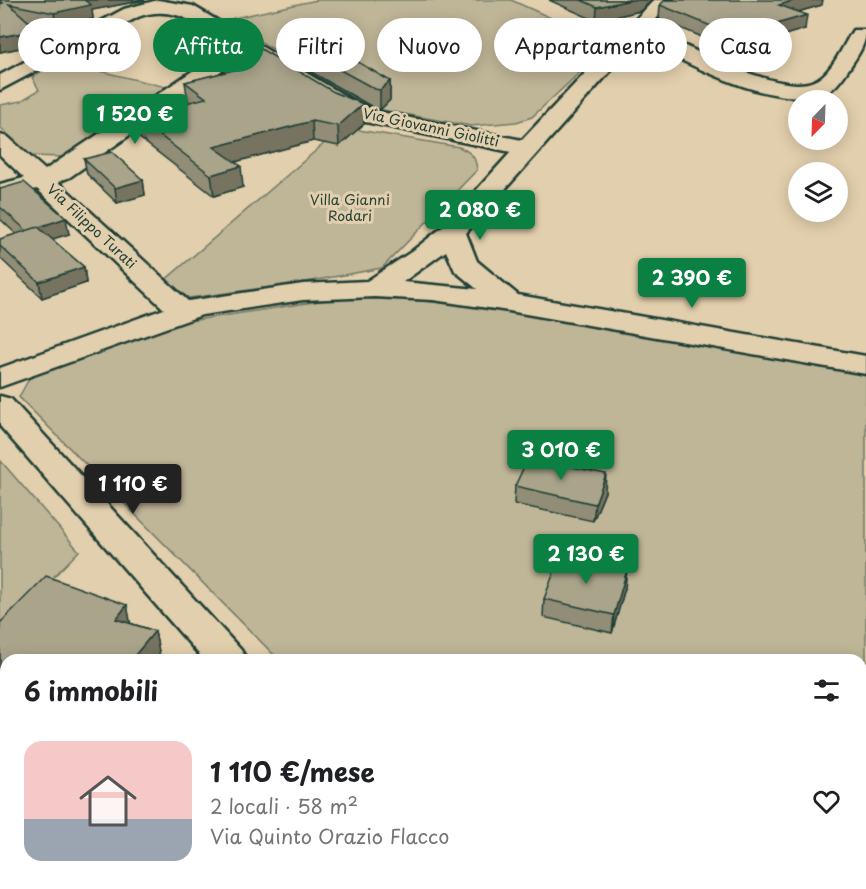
<!DOCTYPE html>
<html lang="it">
<head>
<meta charset="utf-8">
<style>
  :root { --surface:#fff; --page:#f2f2f2; --text:#202124; --muted:#757577; --accent:#0b8043 }
  body { margin:0; font-family:"Playpen Sans",sans-serif; background:var(--page); color:var(--text); height:100vh; display:flex; flex-direction:column; font-size:22px; white-space:nowrap }
  * { box-sizing:border-box; margin:0 }
  p { font-size:20px; color:var(--muted) }
  .icon { flex:none; width:33px; height:33px; fill:none; stroke:currentColor; stroke-width:2; stroke-linecap:round; stroke-linejoin:round }
  .map { position:relative; flex:1; overflow:hidden }
  .sheet { position:absolute; left:0px; top:654px; width:867px; height:236px; display:flex; flex-direction:column; background:var(--surface); border-radius:18px 18px 0 0; box-shadow:0 3px 15px #0003 }
  .sheet>* { flex:none }
  .top-card { position:absolute; left:18px; top:18px; width:831px; height:54px; display:flex; gap:12px }
  .needle { width:39px; rotate:203deg }
  .tools { position:absolute; left:788px; top:90px; display:grid; gap:12px }
  .tools a { display:grid; place-items:center; width:60px; height:60px; border-radius:50%; background:var(--surface); box-shadow:0 3px 15px #0003; font-size:30px }
  .price { position:absolute; translate:-50% -51px; padding:0 14px; border-radius:6px; background:var(--accent); color:#fff; font-size:20px; line-height:39px; filter:drop-shadow(0 2px 3px #0008) }
  .price::after { content:''; position:absolute; left:50%; top:36px; width:18px; height:14px; margin-left:-9px; background:inherit; clip-path:polygon(0 0,100% 0,50% 100%) }
  .price.selected { background:#222; color:#fff }
  ul { padding:0; list-style:none }
  li { display:flex; align-items:center; gap:18px; height:150px; padding:0 24px }
  li span { display:grid; place-items:center; flex:none; width:168px; height:120px; border-radius:18px; color:#555 }
  li>.icon { margin-inline-start:auto }
  span .icon { width:72px; height:72px; fill:#fffc; stroke-width:1 }
  li b { font-size:26px }
  h2 { display:flex; justify-content:space-between; align-items:center; height:72px; padding:0 24px; font-size:26px }
  .chip { padding:0 21px; border-radius:27px; background:var(--surface); box-shadow:0 3px 15px #0003; font-size:21px; line-height:54px }
  .chip.selected { background:var(--accent); color:#fff }
  .map>svg:first-child { display:block }
  .green { fill:#bfb597; stroke:#6f7966; stroke-width:1.5 }
  .lines { fill:none; stroke-linecap:round; stroke-linejoin:round }
  .minor-casing { stroke:#1f3d34; stroke-width:5 }
  .minor { fill:#e2cfad; fill-rule:evenodd }
  .wall { fill:#918d77; stroke:#1f3d34; stroke-width:1.5 }
  .shaded-wall { fill:#767361; stroke:#1f3d34; stroke-width:1.5 }
  .building { fill:#a9a48a; stroke:#1f3d34; stroke-width:1.5 }
  .labels { text-anchor:middle; dominant-baseline:central; stroke-width:6; stroke-linejoin:round; paint-order:stroke }
  .far-street-label { font-size:14px; fill:#1f3d34; stroke:#e2cfad }
  .far-park-label { font-size:14px; fill:#274339; stroke:#e2cfad }
</style>
</head>
<body>
<div class="map">
<svg width="866" height="889" viewBox="0 0 866 889">
  <rect width="100%" height="100%" fill="#e2cfad"/>
  <filter id="ink" filterUnits="userSpaceOnUse"><feTurbulence type="fractalNoise" baseFrequency=".0167" numOctaves="2"/><feDisplacementMap in="SourceGraphic" scale="12" xChannelSelector="R" yChannelSelector="G"/><feConvolveMatrix kernelMatrix="1 2 1 2 8 2 1 2 1" color-interpolation-filters="sRGB"/></filter>
  <g filter="url(#ink)">
    <g class="green">
      <polygon points="317,0 511,0 607,43 591,62 532,117 516,122 471,126 371,108 225,20"/>
      <polygon points="58,61 166,87 65,157 30,156 0,127 0,105 21,101 39,90 32,77"/>
      <path d="M347 128 459 147C471 152 476 157 477 170L382 268 295 284 189 298 163 282 334 135Z"/>
      <polygon points="389,298 531,311 866,375 866,889 505,889 500,884 861,884 861,660 279,660 19,397 31,375 189,321 333,299"/>
      <polygon points="0,460 79,551 0,632"/>
    </g>
    <g class="lines">
      <g class="minor-casing">
        <g id="minor">
          <path d="M158 0 193 6 352 100 375 111 522 140 654 0H673L648 28C682 44 780 97 814 81 832 74 843 45 853 30H866C866 44 858 55 850 67 845 74 838 86 829 91 777 114 686 62 639 39L466 233 477 261 518 295 866 356V374L509 311 433 300 374 297 303 300 202 315 0 387V368L164 309 37 189 0 199V184L24 178 0 155V135L8 137 45 170 231 45C201 27 175 3 138 17L0 90V75L124 9ZM245 54 336 110 361 121 511 152 444 226 411 252 367 281 303 284 188 301 58 182 70 177ZM446 251 455 271 477 289 403 282Z"/>
          <polygon points="0,396 11,399 241,650 247,660 204,660 0,426"/>
          <polygon points="419,884 469,884 472,889 422,889"/>
        </g>
      </g>
      <use href="#minor" class="minor"/>
    </g>
    <g class="wall">
      <polygon points="0,0 145,0 92,10 93,19 56,26 28,21 38,30 40,44 0,52"/>
      <polygon points="549,0 652,0 640,11 596,21"/>
      <polygon points="660,5 822,5 798,12 805,29 733,50 659,19"/>
      <polygon points="283,39 390,81 390,100 380,110 376,109 285,57"/>
      <polygon points="228,52 364,124 339,146 313,141 235,162 243,187 214,196 137,136 135,116 188,102 185,82 230,71"/>
      <polygon points="84,159 143,180 145,195 117,203 87,174"/>
      <polygon points="0,189 69,234 51,239 84,267 86,283 42,298 0,258 0,239 16,234 0,219"/>
      <polygon points="515,486 605,492 593,521 514,504"/>
      <polygon points="625,588 612,633 543,617 544,599"/>
      <polygon points="127,605 130,623 155,631 160,657 6,660 6,808 0,806 0,623"/>
      <polygon points="652,884 752,884 759,889 659,889"/>
    </g>
    <g class="shaded-wall">
      <polygon points="82,0 145,0 92,10 93,19 56,26 54,13"/>
      <polygon points="631,0 652,0 640,11 596,21 597,7"/>
      <polygon points="796,0 823,0 822,5 776,18 779,5"/>
      <polygon points="807,15 805,29 733,50 735,36"/>
      <polygon points="38,30 40,44 0,52 0,37"/>
      <polygon points="390,81 390,100 380,110 380,90"/>
      <polygon points="363,104 364,124 339,146 338,126"/>
      <polygon points="312,121 313,141 216,167 214,147"/>
      <polygon points="241,166 243,187 214,196 211,175"/>
      <polygon points="143,180 145,195 117,203 115,188"/>
      <polygon points="66,218 69,234 30,246 27,231"/>
      <polygon points="84,267 86,283 42,298 39,282"/>
      <polygon points="606,474 605,492 593,521 595,504"/>
      <polygon points="627,570 625,588 612,633 614,615"/>
      <polygon points="127,605 132,631 116,619"/>
      <polygon points="155,631 160,657 157,660 131,660"/>
      <polygon points="0,853 5,868 0,874"/>
    </g>
    <g class="building">
      <polygon points="0,0 84,0 91,5 54,13 9,4 38,30 0,37 0,4 3,3 0,2"/>
      <polygon points="581,0 631,0 597,7"/>
      <polygon points="665,0 796,0 779,5 807,15 735,36 660,5"/>
      <polygon points="309,33 390,81 380,90 375,89 283,39"/>
      <polygon points="256,46 334,92 363,104 338,126 312,121 214,147 241,166 211,175 135,116 206,98 185,82 250,66 228,52"/>
      <polygon points="112,152 143,180 115,188 84,159"/>
      <polygon points="24,182 66,218 27,231 0,207 0,189"/>
      <polygon points="38,227 84,267 39,282 0,246 0,239"/>
      <polygon points="528,458 606,474 595,504 515,486"/>
      <polygon points="560,556 627,570 614,615 544,599"/>
      <polygon points="46,576 127,605 116,619 155,631 131,660 6,660 6,784 0,782 0,623"/>
      <polygon points="861,734 866,735 866,889 770,889 772,884 861,884"/>
      <polygon points="699,884 752,884 759,889 706,889"/>
    </g>
  </g>
  <g class="labels">
    <g class="far-street-label">
      <text transform="translate(431 127) rotate(12)">Via Giovanni Giolitti</text>
      <text transform="translate(92 226) rotate(43)">Via Filippo Turati</text>
    </g>
    <g class="far-park-label">
      <text x="350" y="199">Villa Gianni<tspan x="350" dy="16">Rodari</tspan></text>
    </g>
  </g>
</svg>
<div class="tools">
<a><svg class="needle" viewBox="-14 -14 28 28"><path d="M0-13l5 13h-10z" fill="#e53935"/><path d="M0 13l5-13h-10z" fill="#757577"/></svg></a>
<a><svg class="icon" aria-label="layers" viewBox="0 0 24 24"><path d="M12 4l9 5-9 5-9-5zM3 14l9 5 9-5"/></svg></a>
</div>
<b class="price" style="left:135px;top:145px">1 520 €</b>
<b class="price" style="left:480px;top:241px">2 080 €</b>
<b class="price" style="left:692px;top:309px">2 390 €</b>
<b class="price" style="left:561px;top:481px">3 010 €</b>
<b class="price selected" style="left:133px;top:515px">1 110 €</b>
<b class="price" style="left:586px;top:585px">2 130 €</b>
<div class="top-card">
<a class="chip">Compra</a>
<a class="chip selected">Affitta</a>
<a class="chip">Filtri</a>
<a class="chip">Nuovo</a>
<a class="chip">Appartamento</a>
<a class="chip">Casa</a>
</div>
<section class="sheet">
<h2>6 immobili<svg class="icon" aria-label="filters" viewBox="0 0 24 24"><path d="M4 7h16M4 17h16"/><circle cx="9" cy="7" r="2"/><circle cx="15" cy="17" r="2"/></svg></h2>
<ul>
<li><span style="background:linear-gradient(#f6c9c9 65%,#9aa5b1 0)"><svg class="icon" aria-label="home" viewBox="0 0 24 24"><path d="M3 11l9-7 9 7M6 9v11h12V9"/></svg></span><div><b>1 110 €/mese</b><p>2 locali · 58 m²</p><p>Via Quinto Orazio Flacco</p></div><svg class="icon" aria-label="heart" viewBox="0 0 24 24"><path d="M12 20l-8-8c-3-5 5-10 8-4 3-6 11-1 8 4z"/></svg></li>
</ul>
</section>
</div>
</body>
</html>
